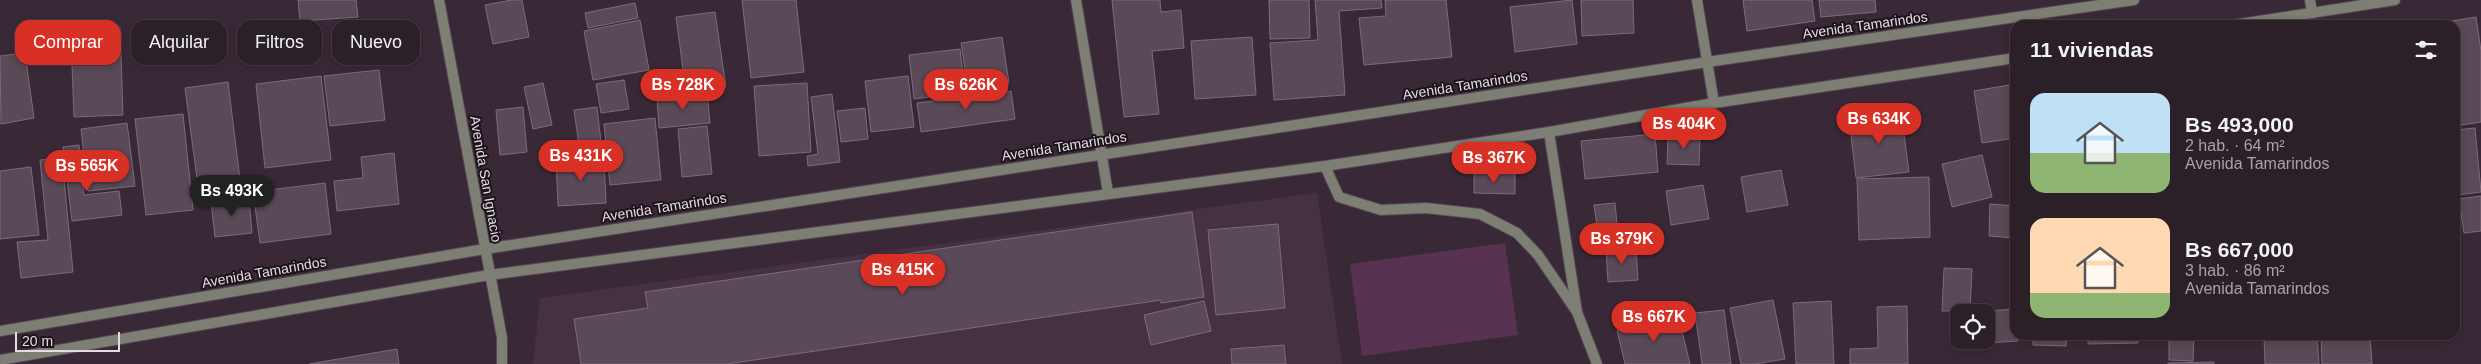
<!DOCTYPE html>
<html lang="es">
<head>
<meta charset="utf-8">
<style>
  :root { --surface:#2b1f28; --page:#372c34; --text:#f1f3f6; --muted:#a6a2a8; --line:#473d45; --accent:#d93025 }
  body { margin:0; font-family:Arial,sans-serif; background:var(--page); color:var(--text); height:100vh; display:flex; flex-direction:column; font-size:19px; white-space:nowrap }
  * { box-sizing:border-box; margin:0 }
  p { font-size:16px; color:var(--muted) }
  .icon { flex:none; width:28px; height:28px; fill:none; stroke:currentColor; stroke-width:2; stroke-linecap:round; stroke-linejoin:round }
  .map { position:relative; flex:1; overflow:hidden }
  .sheet { position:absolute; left:2010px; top:20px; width:450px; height:320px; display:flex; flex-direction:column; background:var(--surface); border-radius:15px; box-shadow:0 2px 8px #0003,0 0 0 1px var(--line) }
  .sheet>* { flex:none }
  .hud { position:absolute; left:15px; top:20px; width:475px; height:45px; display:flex; gap:10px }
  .fabs { position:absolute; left:1950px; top:304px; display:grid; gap:10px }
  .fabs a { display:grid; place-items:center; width:45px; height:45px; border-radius:10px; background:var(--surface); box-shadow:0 2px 8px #0003,0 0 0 1px var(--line); font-size:25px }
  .scale { position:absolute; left:15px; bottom:12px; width:105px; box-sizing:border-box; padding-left:5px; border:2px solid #e5dbe3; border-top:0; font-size:14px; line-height:18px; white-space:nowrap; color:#e5dbe3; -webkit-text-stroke:4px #1c141a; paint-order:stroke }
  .price { position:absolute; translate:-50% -42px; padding:0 11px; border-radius:18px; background:var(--accent); color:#fff; font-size:16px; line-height:32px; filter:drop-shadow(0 1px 2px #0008) }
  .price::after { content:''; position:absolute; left:50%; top:30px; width:15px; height:11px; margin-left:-8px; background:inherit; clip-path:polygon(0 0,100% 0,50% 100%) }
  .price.current { background:#222; color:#fff }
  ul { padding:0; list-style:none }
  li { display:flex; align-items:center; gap:15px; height:125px; padding:0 20px }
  li span { display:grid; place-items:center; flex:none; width:140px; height:100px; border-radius:15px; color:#555 }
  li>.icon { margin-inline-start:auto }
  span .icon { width:60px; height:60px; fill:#fffc; stroke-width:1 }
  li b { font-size:21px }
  h2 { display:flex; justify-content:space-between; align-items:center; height:60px; padding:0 20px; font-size:21px }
  .pill { padding:0 18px; border-radius:15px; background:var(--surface); box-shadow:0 2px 8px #0003,0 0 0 1px var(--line); font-size:18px; line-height:45px }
  .pill.current { background:var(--accent); color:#fff }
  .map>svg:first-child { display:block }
  .built { fill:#463142 }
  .green { fill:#573251 }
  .building { fill:#5a4957; stroke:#7e6b7a }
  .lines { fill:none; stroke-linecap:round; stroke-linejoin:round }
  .service-casing { stroke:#554552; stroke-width:12 }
  .minor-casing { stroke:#554552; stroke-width:12 }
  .service { stroke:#7d7f75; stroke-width:10 }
  .minor { stroke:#7d7f75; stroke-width:10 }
  .labels { text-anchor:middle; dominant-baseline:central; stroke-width:4; stroke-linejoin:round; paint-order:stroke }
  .street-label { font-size:14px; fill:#e5dbe3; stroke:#1c141a }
</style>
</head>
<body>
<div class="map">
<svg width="2481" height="364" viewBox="0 0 2481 364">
  <rect width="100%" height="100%" fill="#392936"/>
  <polygon class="built" points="1317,193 1342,364 533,364 540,298"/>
  <polygon class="green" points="1505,243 1518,335 1362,356 1350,264"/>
  <g class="building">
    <polygon points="298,0 356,0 358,17 300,21"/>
    <polygon points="512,0 522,0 529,37 493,44 485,5"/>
    <polygon points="742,0 796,0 804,72 751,78"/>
    <polygon points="1112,0 1160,0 1161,12 1181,10 1184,48 1152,51 1159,114 1124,117"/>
    <polygon points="1269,0 1309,0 1310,38 1270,39"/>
    <polygon points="1315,0 1381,0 1382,8 1339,11 1345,95 1274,100 1270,43 1318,40"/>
    <polygon points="1385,0 1446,0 1452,57 1364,65 1359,18 1386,16"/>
    <polygon points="1572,0 1577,44 1515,52 1510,7"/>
    <polygon points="1581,0 1633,0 1634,33 1582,36"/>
    <polygon points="1743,0 1812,0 1815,21 1747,31"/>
    <polygon points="1819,0 1875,0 1876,12 1821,17"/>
    <polygon points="635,3 638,18 588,28 585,13"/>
    <polygon points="715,12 726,87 686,92 676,17"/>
    <polygon points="2476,17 2481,51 2481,122 2455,126 2455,25 2434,24"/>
    <polygon points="640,20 649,70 593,80 584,31"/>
    <polygon points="120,27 123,115 74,117 72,65 87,64 86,28"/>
    <polygon points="1002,37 1009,83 968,89 961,43"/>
    <polygon points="1252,37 1256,95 1195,99 1191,41"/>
    <polygon points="960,49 965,92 914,99 909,55"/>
    <polygon points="25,53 34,118 1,124 0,56"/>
    <polygon points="379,70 385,120 330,126 324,76"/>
    <polygon points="321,76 331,160 265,168 256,84"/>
    <polygon points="908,76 914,127 871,132 865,81"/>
    <polygon points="624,80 629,109 601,113 596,84"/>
    <polygon points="228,82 242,196 200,201 185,88"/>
    <polygon points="543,83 552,125 533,129 524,87"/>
    <polygon points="807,83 811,152 759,156 754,86"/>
    <polygon points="2015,84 2015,138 1982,143 1974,91"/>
    <polygon points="1011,91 1015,119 921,132 917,103"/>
    <polygon points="707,93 710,123 659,128 657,98"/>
    <polygon points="832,94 840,162 808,166 807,156 818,154 811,97"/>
    <polygon points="523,107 527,152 500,155 496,110"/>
    <polygon points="597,107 602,151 580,153 574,110"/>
    <polygon points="865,108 868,139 841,142 837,111"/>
    <polygon points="1901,112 1909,172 1856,178 1849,119"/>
    <polygon points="183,114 193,210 146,215 135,119"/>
    <polygon points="655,118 661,180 610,185 604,124"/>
    <polygon points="127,123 135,186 88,191 81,129"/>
    <polygon points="707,126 712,174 682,177 678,129"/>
    <polygon points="2475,128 2481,192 2457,195 2455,130"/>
    <polygon points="1655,134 1658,172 1585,179 1581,141"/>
    <polygon points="1668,136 1700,137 1699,165 1667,164"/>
    <polygon points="79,145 84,195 119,191 122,215 72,221 63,147"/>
    <polygon points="394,153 399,204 337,211 334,181 363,178 361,157"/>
    <polygon points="1982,155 1992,197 1952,207 1942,164"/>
    <polygon points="62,158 73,272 21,278 17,242 48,240 40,160"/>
    <polygon points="604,158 606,203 558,206 556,160"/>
    <polygon points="31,167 39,235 0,239 0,171"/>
    <polygon points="1781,170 1788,205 1747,212 1741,177"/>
    <polygon points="1474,173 1515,174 1515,194 1474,193"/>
    <polygon points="1929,177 1930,237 1859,240 1857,179"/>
    <polygon points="325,183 331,234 260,243 253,192"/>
    <polygon points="1703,185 1709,219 1671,225 1666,191"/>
    <polygon points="2481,196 2481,231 2464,233 2459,199"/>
    <polygon points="249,198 252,233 215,237 211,202"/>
    <polygon points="1615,203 1617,224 1597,226 1594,205"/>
    <polygon points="1990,204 2015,206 2014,238 1989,236"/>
    <polygon points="1192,212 1204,297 1161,303 1161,300 727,364 581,364 574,319 648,308 645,292"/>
    <polygon points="1278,224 1285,308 1216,315 1208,230"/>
    <polygon points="1636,248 1638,280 1608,282 1606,250"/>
    <polygon points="1944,268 1972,269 1970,311 1942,311"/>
    <polygon points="1773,300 1785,359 1755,364 1741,364 1730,308"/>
    <polygon points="1204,301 1211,331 1151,345 1144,315"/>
    <polygon points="1831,301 1834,364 1796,364 1793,303"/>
    <polygon points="1907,306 1908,364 1850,364 1850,349 1878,348 1877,307"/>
    <polygon points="2015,309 2015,335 2017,335 2018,341 1970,344 1970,340 1986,340 1986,312 1974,312"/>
    <polygon points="1724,310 1731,364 1702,364 1695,313"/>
    <polygon points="1678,315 1690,364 1625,364 1617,330"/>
    <polygon points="2033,335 2067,335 2066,346 2033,345"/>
    <polygon points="2088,335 2137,335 2138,343 2088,344"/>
    <polygon points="2169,335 2194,335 2193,361 2169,360"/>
    <polygon points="2317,335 2319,364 2265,364 2264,338"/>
    <polygon points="2321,335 2370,335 2372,364 2322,364"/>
    <polygon points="1284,345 1286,364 1232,364 1231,349"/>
    <polygon points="397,349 399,364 309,364"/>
    <polygon points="2214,362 2214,364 2168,364 2168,363"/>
  </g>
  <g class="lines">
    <g class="service-casing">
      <g id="service">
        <polyline points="1549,132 1577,312 1597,364"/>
        <polyline points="1325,166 1339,197 1381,210 1426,208 1480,214 1517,233 1538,255 1577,312"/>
      </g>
    </g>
    <g class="minor-casing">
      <g id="minor">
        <polyline points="439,0 502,338 502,364"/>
        <polyline points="1076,0 1108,193"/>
        <polyline points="1697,0 1714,103"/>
        <polyline points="2310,0 2312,13"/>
        <polyline points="2233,25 2395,0"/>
        <polyline points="0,331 485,249 1707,62 2134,0"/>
        <polyline points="0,360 489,275 1325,166 1549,132 1714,103 2015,58"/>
      </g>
    </g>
    <use href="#service" class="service"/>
    <use href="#minor" class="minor"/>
  </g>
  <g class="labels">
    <g class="street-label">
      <text transform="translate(1865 25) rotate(-8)">Avenida Tamarindos</text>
      <text transform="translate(1465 85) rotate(-9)">Avenida Tamarindos</text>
      <text transform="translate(1064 146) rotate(-9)">Avenida Tamarindos</text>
      <text transform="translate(486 179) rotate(80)">Avenida San Ignacio</text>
      <text transform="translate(664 207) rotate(-9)">Avenida Tamarindos</text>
      <text transform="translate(264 272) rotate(-10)">Avenida Tamarindos</text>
    </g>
  </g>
</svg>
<div class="fabs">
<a><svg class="icon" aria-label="locate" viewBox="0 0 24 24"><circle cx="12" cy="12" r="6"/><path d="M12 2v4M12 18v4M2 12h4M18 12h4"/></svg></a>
</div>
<div class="scale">20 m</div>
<b class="price" style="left:683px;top:111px">Bs 728K</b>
<b class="price" style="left:966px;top:111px">Bs 626K</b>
<b class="price" style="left:1879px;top:145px">Bs 634K</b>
<b class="price" style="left:1684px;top:150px">Bs 404K</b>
<b class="price" style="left:581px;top:182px">Bs 431K</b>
<b class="price" style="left:1494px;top:184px">Bs 367K</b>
<b class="price" style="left:87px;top:192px">Bs 565K</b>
<b class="price current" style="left:232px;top:217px">Bs 493K</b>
<b class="price" style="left:1622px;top:265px">Bs 379K</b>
<b class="price" style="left:903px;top:296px">Bs 415K</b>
<b class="price" style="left:1654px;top:343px">Bs 667K</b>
<div class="hud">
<a class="pill current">Comprar</a>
<a class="pill">Alquilar</a>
<a class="pill">Filtros</a>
<a class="pill">Nuevo</a>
</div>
<section class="sheet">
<h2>11 viviendas<svg class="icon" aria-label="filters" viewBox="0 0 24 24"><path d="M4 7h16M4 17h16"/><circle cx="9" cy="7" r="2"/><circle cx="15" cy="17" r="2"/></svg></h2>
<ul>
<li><span style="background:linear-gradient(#bfe0f5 60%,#8fb573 0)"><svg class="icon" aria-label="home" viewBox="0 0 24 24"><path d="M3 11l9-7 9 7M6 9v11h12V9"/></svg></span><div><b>Bs 493,000</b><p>2 hab. · 64 m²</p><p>Avenida Tamarindos</p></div></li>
<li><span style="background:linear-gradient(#ffd9b3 75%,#8fb573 0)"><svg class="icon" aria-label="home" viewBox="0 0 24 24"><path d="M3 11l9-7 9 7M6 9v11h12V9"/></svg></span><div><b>Bs 667,000</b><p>3 hab. · 86 m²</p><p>Avenida Tamarindos</p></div></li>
</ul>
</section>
</div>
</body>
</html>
